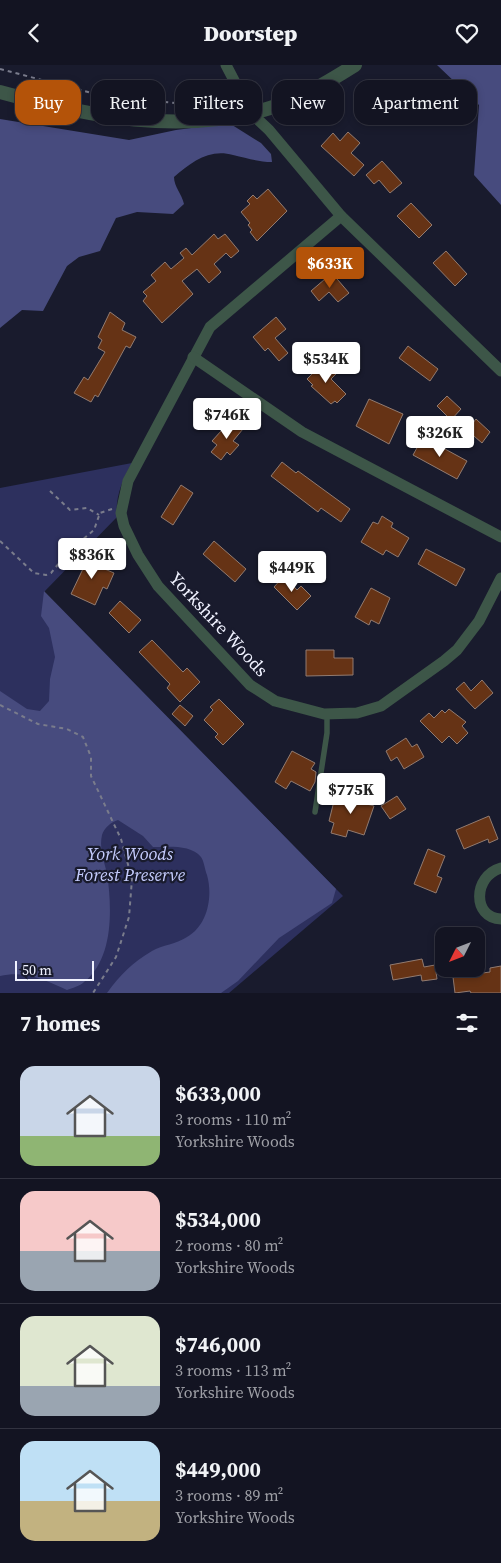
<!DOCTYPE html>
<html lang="en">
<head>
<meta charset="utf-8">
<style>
  :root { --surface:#131422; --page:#1c1d2a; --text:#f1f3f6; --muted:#9d9ea5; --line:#323340; --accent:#b45309 }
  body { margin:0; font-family:"Source Serif 4",serif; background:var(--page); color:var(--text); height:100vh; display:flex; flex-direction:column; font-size:19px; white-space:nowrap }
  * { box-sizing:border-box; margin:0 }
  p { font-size:16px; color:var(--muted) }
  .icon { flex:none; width:28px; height:28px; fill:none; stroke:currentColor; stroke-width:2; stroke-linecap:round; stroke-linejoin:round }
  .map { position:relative; height:928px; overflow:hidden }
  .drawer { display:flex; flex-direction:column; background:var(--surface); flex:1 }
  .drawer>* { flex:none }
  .guide { position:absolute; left:15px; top:15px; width:471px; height:45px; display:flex; gap:10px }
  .needle { width:32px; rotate:228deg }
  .fabs { position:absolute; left:435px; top:862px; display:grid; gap:10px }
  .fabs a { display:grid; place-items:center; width:50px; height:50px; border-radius:10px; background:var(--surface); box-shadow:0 2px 8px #0003,0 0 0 1px var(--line); font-size:25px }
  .scale { position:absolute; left:15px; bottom:12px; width:79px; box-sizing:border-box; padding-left:5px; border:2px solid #f0f2ff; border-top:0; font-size:14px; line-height:18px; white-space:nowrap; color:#f0f2ff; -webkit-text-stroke:4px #191b2d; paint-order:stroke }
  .price { position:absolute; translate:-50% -42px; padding:0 11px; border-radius:5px; background:#fff; color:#222; font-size:16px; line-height:32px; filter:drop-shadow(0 1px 2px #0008) }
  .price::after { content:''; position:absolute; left:50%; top:30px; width:15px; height:11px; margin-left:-8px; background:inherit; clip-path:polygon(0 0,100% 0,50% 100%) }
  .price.active { background:var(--accent); color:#fff }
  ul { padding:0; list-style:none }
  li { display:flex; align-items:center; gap:15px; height:125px; padding:0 20px }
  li+li { border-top:1px solid var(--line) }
  li span { display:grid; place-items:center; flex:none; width:140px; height:100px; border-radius:15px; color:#555 }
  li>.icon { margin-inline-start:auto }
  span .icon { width:60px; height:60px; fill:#fffc; stroke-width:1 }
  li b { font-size:21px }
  h2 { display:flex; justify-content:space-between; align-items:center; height:60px; padding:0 20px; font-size:21px }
  .pill { padding:0 18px; border-radius:15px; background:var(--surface); box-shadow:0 2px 8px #0003,0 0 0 1px var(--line); font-size:18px; line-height:45px }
  .pill.active { background:var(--accent); color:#fff }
  header { display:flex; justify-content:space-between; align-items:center; height:65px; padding:0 20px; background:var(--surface); font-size:22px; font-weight:800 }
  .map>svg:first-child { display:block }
  .green { fill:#2d305e }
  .forest { fill:#474b7e }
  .building { fill:#663315; stroke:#927b70 }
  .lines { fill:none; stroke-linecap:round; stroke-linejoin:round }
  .path { stroke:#7a7c8c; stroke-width:2; stroke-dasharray:4 4; stroke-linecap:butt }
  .service { stroke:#3d5648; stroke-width:5.5 }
  .minor { stroke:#3d5648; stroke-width:11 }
  .tertiary { stroke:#3d5648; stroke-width:14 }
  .labels { text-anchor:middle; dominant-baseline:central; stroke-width:4.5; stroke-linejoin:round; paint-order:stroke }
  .street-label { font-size:18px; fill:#f0f2ff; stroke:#191b2d }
  .park-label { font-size:18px; font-style:italic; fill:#c5ccfd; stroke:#191b2d }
</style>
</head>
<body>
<header><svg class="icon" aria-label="back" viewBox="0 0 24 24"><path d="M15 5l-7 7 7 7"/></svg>Doorstep<svg class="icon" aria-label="heart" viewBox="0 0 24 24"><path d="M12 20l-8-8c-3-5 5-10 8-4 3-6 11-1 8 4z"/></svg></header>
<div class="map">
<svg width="501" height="928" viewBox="0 0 501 928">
  <rect width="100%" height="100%" fill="#191b2d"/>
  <path class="green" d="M132 398C122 415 115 433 117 452L44 527 343 831 229 928H0V423Z"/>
  <g class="forest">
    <polygon points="437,0 501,0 501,140 474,110 479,40"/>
    <path d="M0 54 129 75 176 65 229 58 261 78 271 89 272 97C258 97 247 93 233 90 210 83 191 97 174 112 174 122 182 129 184 139L173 149 137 147 116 153 100 186 79 192 67 201 43 246 22 245 0 263Z"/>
    <path d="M44 526 336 824 332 838 279 873 238 916 221 928H107C120 910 132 898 152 886 162 880 177 879 187 872 208 860 213 831 207 810 205 805 204 796 201 792 191 779 167 782 153 782L143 771 118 755C111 757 104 763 102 770 99 783 104 796 107 808 112 843 114 893 84 917 80 921 72 923 67 925 45 915 25 905 0 911V626L27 644 40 646 49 636 50 614 55 592 49 563 41 551Z"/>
  </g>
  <g class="building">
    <polygon points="348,67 360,78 351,88 364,100 354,111 321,81 333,68 340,76"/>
    <polygon points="382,96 402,118 390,128 379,115 374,119 366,110"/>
    <polygon points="268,124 287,146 257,176 250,167 252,165 248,160 250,158 241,147 250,139 247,136 253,130 257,134"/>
    <polygon points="411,138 432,160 419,173 397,151"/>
    <polygon points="214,169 218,174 225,169 239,186 231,193 226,188 214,199 221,207 209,218 197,204 182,216 193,229 162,258 143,236 147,231 143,227 156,216 151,210 165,197 171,204 184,193 180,188 186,183 192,190"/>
    <polygon points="446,186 467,209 455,221 433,198"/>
    <polygon points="332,208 349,228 338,237 329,227 319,236 311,226"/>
    <polygon points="110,247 125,258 122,265 136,272 130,283 126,281 98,332 95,330 91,337 74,328 84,312 88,315 105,287 98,283 102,275 98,272"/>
    <polygon points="276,252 286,264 275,273 288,288 279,296 268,283 265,286 253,272"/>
    <polygon points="408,281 438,304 430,316 399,293"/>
    <polygon points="324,297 336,309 331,314 346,329 337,338 335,336 331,339 311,321 313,320 307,314"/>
    <polygon points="447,331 461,344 451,355 437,341"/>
    <polygon points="369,334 403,349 389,379 356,361"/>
    <polygon points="476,354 490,367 482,378 467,365"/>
    <polygon points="231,355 243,364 233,376 239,380 230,390 227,387 221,395 211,387 217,380 212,376"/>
    <polygon points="423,372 467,396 457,414 413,390"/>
    <polygon points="282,397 296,408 298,406 350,444 341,457 321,443 318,447 271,411"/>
    <polygon points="181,420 193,428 173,460 161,452"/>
    <polygon points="382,451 393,458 391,462 409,473 398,492 386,485 383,490 361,477 373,457 378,459"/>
    <polygon points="214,476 246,504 235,517 203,489"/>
    <polygon points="426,484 465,504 456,521 418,499"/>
    <polygon points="91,487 104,493 100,502 114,508 107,524 103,522 95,540 71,529"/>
    <polygon points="284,511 297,525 301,521 311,531 297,545 274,522"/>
    <polygon points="371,523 390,533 379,559 371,555 369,560 355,552"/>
    <polygon points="120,536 141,555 129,568 109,548"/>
    <polygon points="152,575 183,607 187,603 200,617 180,637 167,623 170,619 139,587"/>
    <polygon points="306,585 334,585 334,593 353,593 353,610 306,611"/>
    <polygon points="482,615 493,628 475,644 456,624 464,617 471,626"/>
    <polygon points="219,634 244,659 223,680 215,672 218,669 204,655 213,645 210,642"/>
    <polygon points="180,640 193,651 185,661 172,649"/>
    <polygon points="449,644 466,657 462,661 468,668 457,679 449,671 442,678 420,656 429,648 434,653 442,645 445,648"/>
    <polygon points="406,673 412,682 417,679 424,692 404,704 397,692 391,696 386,686"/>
    <polygon points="292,686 315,698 311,704 316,707 315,717 310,726 291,716 286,724 275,717"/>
    <polygon points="352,726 369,731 367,739 374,741 364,770 348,765 346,772 331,768 334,758 329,756 334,736 349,740"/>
    <polygon points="397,731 406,744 390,754 381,741"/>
    <polygon points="489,751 498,774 489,778 488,774 464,784 456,765"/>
    <polygon points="428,784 445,791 437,811 442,813 436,828 414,819"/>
    <polygon points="422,894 424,902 435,900 437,914 422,916 421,910 393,915 390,900"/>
    <polygon points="501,901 501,928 471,928 470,926 455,928 453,912 490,907 490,903"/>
  </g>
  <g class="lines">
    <g class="path">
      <polyline points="0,4 103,31 206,41 232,37"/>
      <polyline points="50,426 70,445 87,443 99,450"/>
      <polyline points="0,476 34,508 46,510 51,508 69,486 94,465 100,448 112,444"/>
      <polyline points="0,640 38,659 67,664 83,672 91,692 91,711 121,774 132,814 129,852 116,892 93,928"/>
    </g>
    <polyline class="service" points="315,747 327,668 327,649"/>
    <g class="minor">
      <polyline points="226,0 251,48 269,65 341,151 501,306"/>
      <polyline points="341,151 210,262 128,416 121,448 124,461 138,490 158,521 250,620 275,636 324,649 357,648 381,641 444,596 457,585 479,556 501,513"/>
      <polyline points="193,292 302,367 501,472"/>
      <path d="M501 803C473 811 472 853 501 854"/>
    </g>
    <path class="tertiary" d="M0 27C87 51 181 71 270 43 300 34 328 17 355 0"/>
  </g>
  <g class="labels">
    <g class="street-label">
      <text transform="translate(219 559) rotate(47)">Yorkshire Woods</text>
    </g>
    <g class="park-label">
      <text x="130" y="788">York Woods<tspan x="130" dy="21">Forest Preserve</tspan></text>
    </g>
  </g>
</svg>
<div class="fabs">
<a><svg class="needle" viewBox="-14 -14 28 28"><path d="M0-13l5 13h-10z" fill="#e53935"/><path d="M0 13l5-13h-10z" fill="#9d9ea5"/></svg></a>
</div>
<div class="scale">50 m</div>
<b class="price active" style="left:330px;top:224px">$633K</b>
<b class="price" style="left:326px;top:319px">$534K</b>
<b class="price" style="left:227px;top:375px">$746K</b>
<b class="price" style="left:440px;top:393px">$326K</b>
<b class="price" style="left:92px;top:515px">$836K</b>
<b class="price" style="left:292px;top:528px">$449K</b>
<b class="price" style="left:351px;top:750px">$775K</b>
<div class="guide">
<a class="pill active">Buy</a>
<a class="pill">Rent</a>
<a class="pill">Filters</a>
<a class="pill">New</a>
<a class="pill">Apartment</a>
</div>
</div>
<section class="drawer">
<h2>7 homes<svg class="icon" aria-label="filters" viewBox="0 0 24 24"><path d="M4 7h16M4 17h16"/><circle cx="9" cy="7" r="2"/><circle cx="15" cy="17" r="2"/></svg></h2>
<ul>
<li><span style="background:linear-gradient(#c9d6e8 70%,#8fb573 0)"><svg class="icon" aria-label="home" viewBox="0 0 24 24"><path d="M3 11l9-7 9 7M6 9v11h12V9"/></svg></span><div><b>$633,000</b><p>3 rooms · 110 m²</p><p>Yorkshire Woods</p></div></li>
<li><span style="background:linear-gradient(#f6c9c9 60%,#9aa5b1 0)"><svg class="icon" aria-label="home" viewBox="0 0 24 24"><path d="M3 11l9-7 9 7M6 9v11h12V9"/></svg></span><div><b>$534,000</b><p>2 rooms · 80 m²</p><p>Yorkshire Woods</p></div></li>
<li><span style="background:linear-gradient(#dfe7d0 70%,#9aa5b1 0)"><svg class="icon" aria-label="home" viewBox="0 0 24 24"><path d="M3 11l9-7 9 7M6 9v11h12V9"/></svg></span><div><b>$746,000</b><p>3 rooms · 113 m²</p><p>Yorkshire Woods</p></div></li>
<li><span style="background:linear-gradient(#bfe0f5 60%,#c2b280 0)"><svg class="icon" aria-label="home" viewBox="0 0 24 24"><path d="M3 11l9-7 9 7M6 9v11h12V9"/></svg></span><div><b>$449,000</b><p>3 rooms · 89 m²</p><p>Yorkshire Woods</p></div></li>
</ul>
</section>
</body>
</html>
